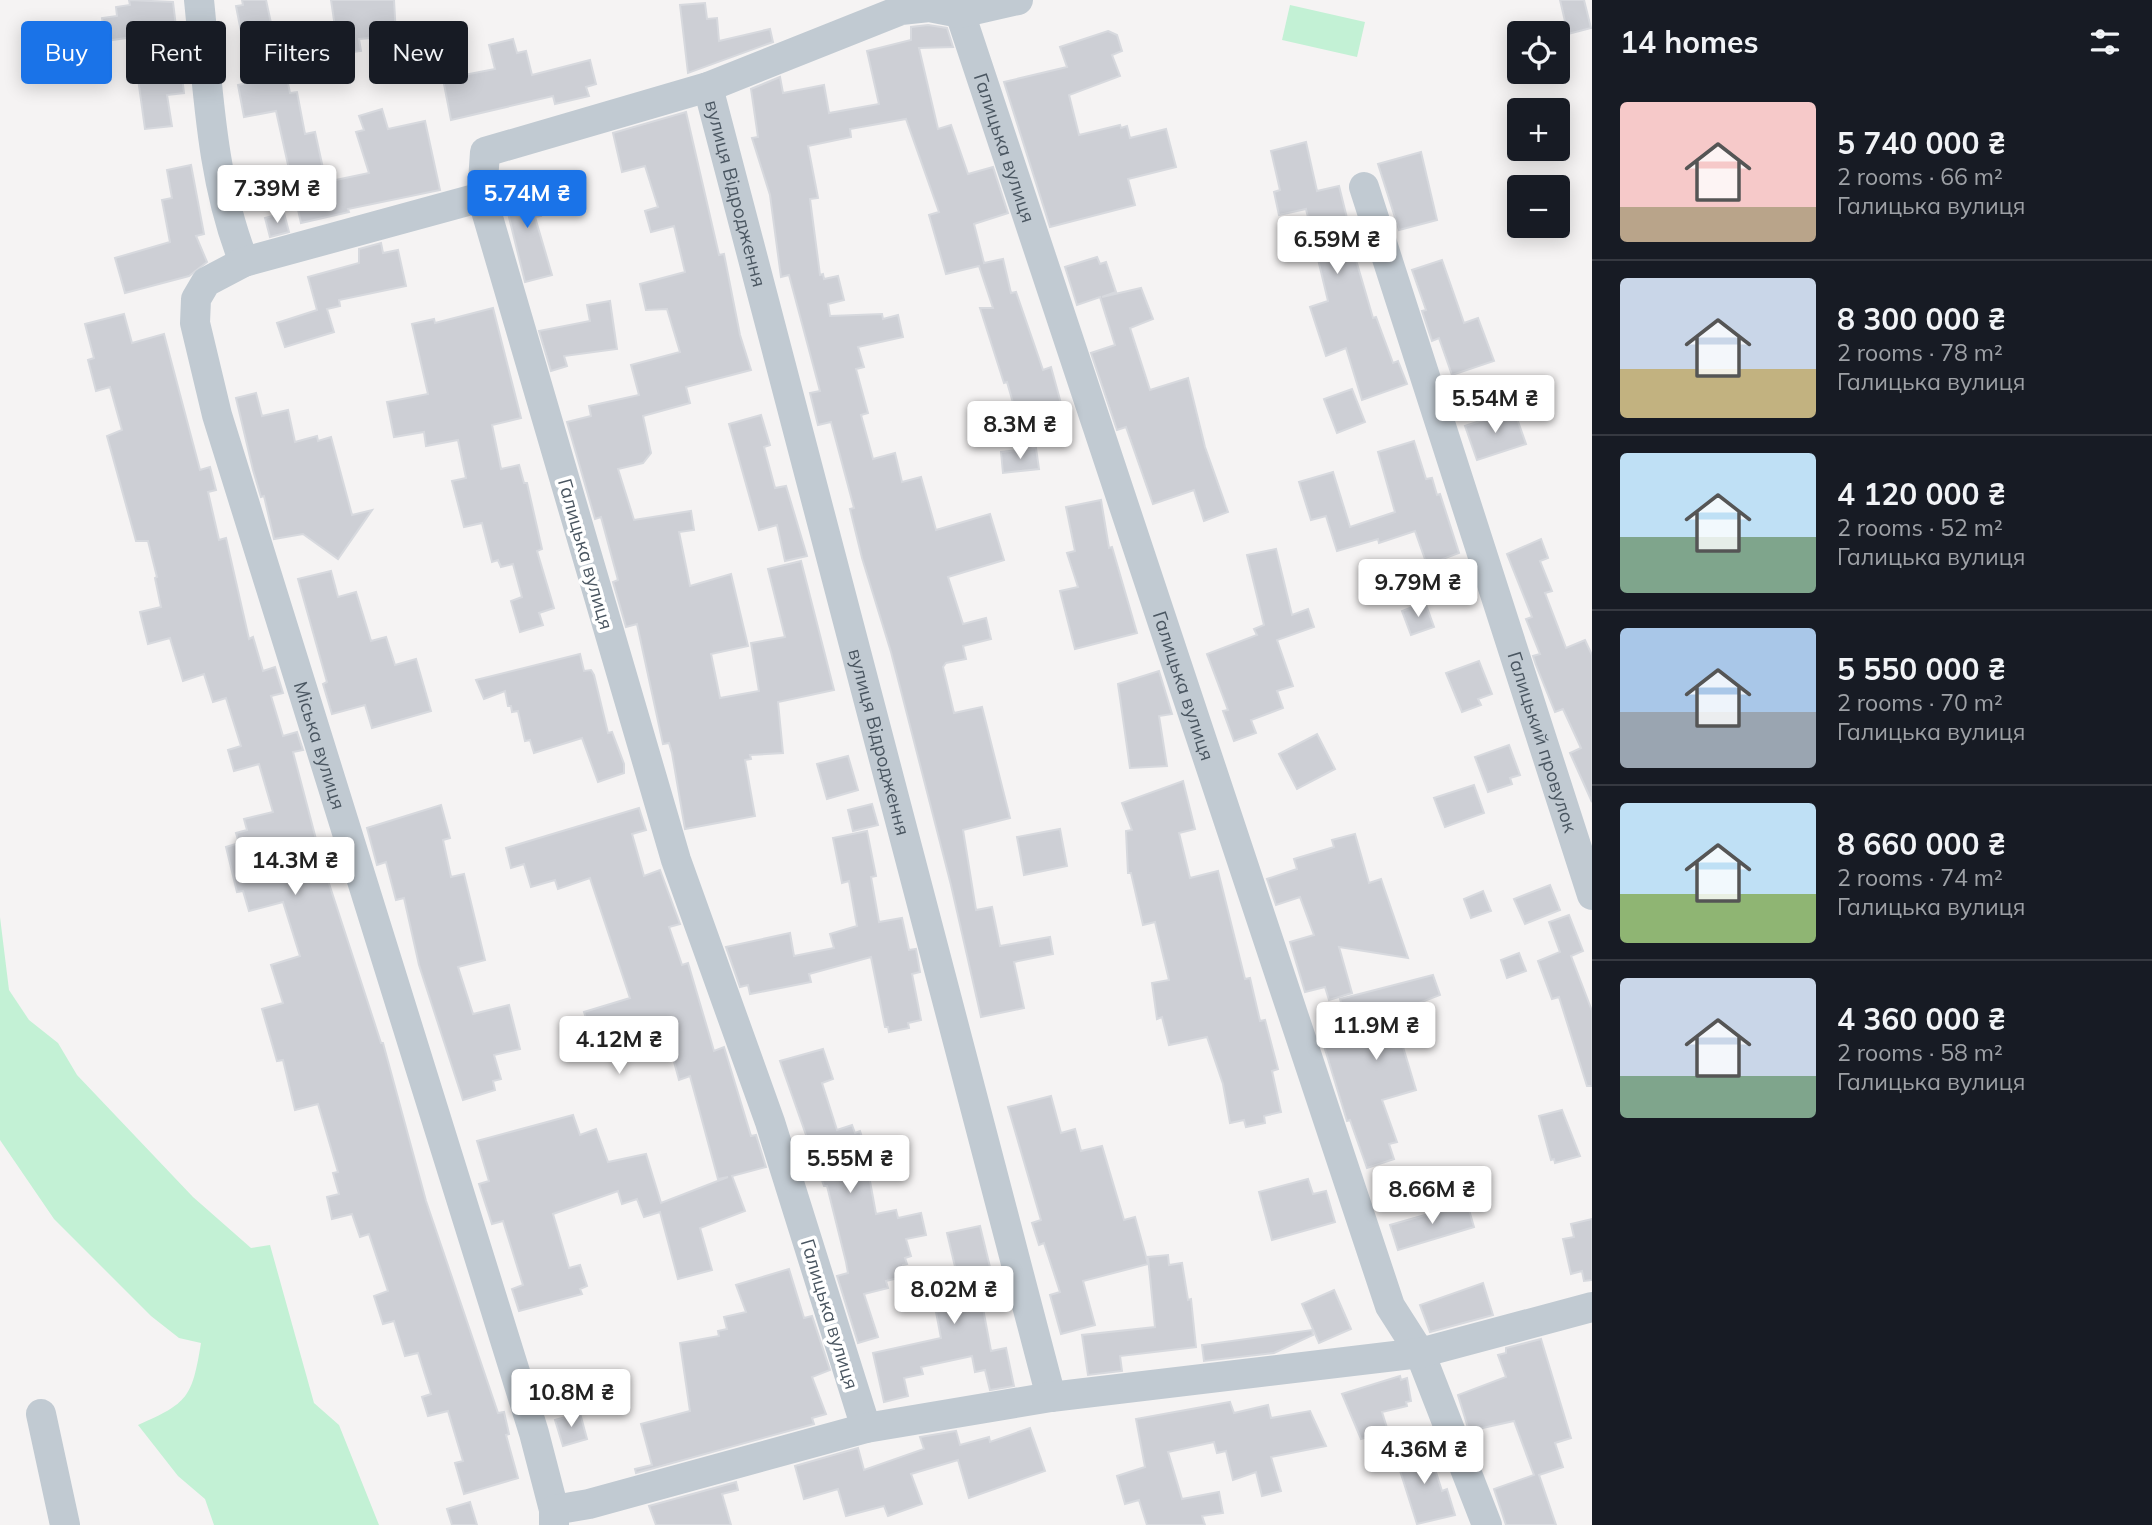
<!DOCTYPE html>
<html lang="en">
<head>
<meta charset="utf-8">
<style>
  :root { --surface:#171b24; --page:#20242c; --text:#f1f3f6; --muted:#9ea1a6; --line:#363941; --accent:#1a73e8 }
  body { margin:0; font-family:Mulish,sans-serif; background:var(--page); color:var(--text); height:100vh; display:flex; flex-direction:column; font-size:26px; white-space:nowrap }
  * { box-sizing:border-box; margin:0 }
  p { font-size:23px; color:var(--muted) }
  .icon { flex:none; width:38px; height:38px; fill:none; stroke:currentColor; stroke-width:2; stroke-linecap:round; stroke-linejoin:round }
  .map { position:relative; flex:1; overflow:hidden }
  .details { display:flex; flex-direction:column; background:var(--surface); width:560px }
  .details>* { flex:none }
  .top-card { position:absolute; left:21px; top:21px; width:665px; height:63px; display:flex; gap:14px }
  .fabs { position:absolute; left:1507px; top:21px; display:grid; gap:14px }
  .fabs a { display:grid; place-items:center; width:63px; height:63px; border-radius:7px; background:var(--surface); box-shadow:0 4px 18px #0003; font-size:35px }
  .price { position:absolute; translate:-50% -60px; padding:0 16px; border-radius:7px; background:#fff; color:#222; font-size:23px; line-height:46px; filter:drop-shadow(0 2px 4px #0008) }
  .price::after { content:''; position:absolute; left:50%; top:42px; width:21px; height:16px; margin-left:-10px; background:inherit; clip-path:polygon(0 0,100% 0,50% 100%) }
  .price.on { background:var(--accent); color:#fff }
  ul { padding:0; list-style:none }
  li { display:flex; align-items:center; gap:21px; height:175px; padding:0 28px }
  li+li { border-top:2px solid var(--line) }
  li span { display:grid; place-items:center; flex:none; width:196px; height:140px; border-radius:7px; color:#555 }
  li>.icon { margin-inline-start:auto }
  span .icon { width:84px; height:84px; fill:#fffc; stroke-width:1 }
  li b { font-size:30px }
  h2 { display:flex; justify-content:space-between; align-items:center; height:84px; padding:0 28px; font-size:30px }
  .tag { padding:0 24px; border-radius:7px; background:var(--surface); box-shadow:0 4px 18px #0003; font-size:24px; line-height:63px }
  .tag.on { background:var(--accent); color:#fff }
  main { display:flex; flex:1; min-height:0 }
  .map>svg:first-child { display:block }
  .green { fill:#c3f1d5 }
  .building { fill:#cdcfd5; stroke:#d7d9de; stroke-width:2 }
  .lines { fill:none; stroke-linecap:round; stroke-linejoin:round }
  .minor { stroke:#c1cad2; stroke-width:30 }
  .labels { text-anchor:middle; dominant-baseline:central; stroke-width:7; stroke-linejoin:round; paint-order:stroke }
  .street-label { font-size:19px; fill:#4a5661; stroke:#fff }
</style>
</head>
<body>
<main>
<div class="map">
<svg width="1592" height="1525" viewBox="0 0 1592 1525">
  <rect width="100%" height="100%" fill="#f5f3f3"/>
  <g class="green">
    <polygon points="1290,5 1365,22 1357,57 1282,40"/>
    <path d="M0 917 9 990 29 1020 58 1043 77 1075 193 1197 251 1248 270 1245 314 1403 339 1425 379 1525H214L205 1499 178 1476 138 1425C188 1403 192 1398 201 1343L179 1338 151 1316 54 1219 0 1140Z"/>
  </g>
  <g class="building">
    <polygon points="129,0 173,2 184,93 167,95 172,126 145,129 136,64 128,64 127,38 105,41 102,18 117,16 116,7 130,5"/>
    <polygon points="242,0 266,0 276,46 280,45 290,93 297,92 305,134 315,132 326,182 369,173 356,132 364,130 359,116 382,109 388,129 425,121 440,190 348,209 349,212 301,223 276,111 244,117 238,85 251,82 236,6 243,5"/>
    <polygon points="331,0 394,0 396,36 359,39 361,51 339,54"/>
    <polygon points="1560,0 1584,0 1591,28 1568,34"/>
    <polygon points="705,3 707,19 717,18 719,41 770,29 773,42 688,73 680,5"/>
    <polygon points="928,25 947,28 953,47 919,48 938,129 951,125 968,174 993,167 1008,213 974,224 984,263 1003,259 1011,293 1016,292 1043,370 1051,367 1070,436 1026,448 1007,382 1004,383 980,308 993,308 979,266 946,274 929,215 939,212 906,119 850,129 851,137 808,146 818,198 810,199 820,275 823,274 824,279 838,276 844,300 828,304 830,316 882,314 883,319 898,315 903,337 858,347 864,367 856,369 868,413 861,415 873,459 895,453 902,482 921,477 936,530 990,514 1004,560 948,577 963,624 986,618 991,639 963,646 966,659 946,663 943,667 954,713 982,707 1010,818 963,830 976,910 992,907 1000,946 1050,937 1053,954 1014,962 1024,1008 981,1017 951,885 891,652 862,558 850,509 854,508 831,422 818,425 810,393 820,391 789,275 781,277 770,195 752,138 758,137 751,89 780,77 783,93 824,85 829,113 879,104 867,51 911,40 911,27"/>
    <polygon points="1108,31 1117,35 1122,51 1112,55 1120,76 1069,95 1079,135 1120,125 1121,128 1127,126 1130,138 1166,129 1176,167 1128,179 1135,205 1050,227 1004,82 1067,67 1060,47"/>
    <polygon points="513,39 517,53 526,51 532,75 590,60 596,84 586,87 589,96 555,104 553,96 451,120 443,79 495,69 489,45"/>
    <polygon points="686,112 719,255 724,254 740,335 751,370 686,387 690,403 643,416 651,453 643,463 618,469 634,520 691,511 694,530 679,532 690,586 731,574 748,646 711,654 720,698 759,691 751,643 785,637 768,569 801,561 834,690 778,702 783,753 750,755 751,759 745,760 755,816 685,829 672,753 669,743 663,744 637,624 626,627 613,582 618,580 601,517 595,519 567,422 591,416 589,406 639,395 631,365 680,352 667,309 646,310 640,284 685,272 674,226 651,232 645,211 658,207 645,166 622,172 613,133"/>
    <polygon points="1306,142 1317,191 1339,186 1347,218 1344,219 1373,318 1376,317 1393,363 1398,361 1407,384 1362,400 1346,348 1326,356 1310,307 1328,301 1306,209 1279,215 1274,192 1280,190 1271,151"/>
    <polygon points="1421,152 1437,220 1399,230 1378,164"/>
    <polygon points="191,165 204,234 196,236 207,262 189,276 125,293 115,258 170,242 162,200 172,198 167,170"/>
    <polygon points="532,181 541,216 535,217 552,275 525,282 502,189"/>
    <polygon points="284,213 289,232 270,237 265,218"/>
    <polygon points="381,243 383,253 398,250 406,286 339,300 340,306 327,309 334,332 285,347 277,323 317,310 308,277 359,263 359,249"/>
    <polygon points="1097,257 1100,264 1106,262 1116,292 1102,297 1141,288 1153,319 1130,328 1150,390 1188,378 1205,447 1228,512 1204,521 1194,490 1153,504 1126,427 1117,430 1091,353 1115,345 1100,297 1077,305 1065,267"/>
    <polygon points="1442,260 1464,323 1478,318 1494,361 1452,375 1439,338 1432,341 1422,311 1426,310 1412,270"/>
    <polygon points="610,301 617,349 564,356 567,366 551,371 539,331 590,321 587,305"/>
    <polygon points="493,308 521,418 492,425 501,469 519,465 524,483 527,483 542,549 537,551 554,608 539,613 543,625 520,632 511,601 522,597 513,564 501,567 498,560 492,562 482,523 464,527 452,481 466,478 458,440 426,446 424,432 394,437 387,402 428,394 412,324 434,319 435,323"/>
    <polygon points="124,314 132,343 164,334 200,470 210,467 216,490 208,492 219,540 226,538 249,639 253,637 263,671 275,667 283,693 271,696 283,736 297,732 303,750 293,752 322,862 381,1043 383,1043 426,1201 498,1413 504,1412 509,1434 506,1435 518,1478 464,1494 455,1463 463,1461 448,1411 428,1416 422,1397 431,1394 418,1353 405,1356 394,1321 383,1324 374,1296 388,1291 369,1234 360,1237 352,1214 332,1219 327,1197 339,1194 333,1173 338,1172 318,1104 295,1110 283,1060 277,1061 262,1009 283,1003 271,965 300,956 283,902 249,911 243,891 237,892 226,847 239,843 236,833 247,830 244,819 273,812 259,764 234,771 228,750 241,746 226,698 213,702 204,674 183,681 170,638 148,644 140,612 161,607 155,578 157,577 148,541 136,541 107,436 122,430 110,387 96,391 88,360 94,358 85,324"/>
    <polygon points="1352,389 1365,422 1337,433 1324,399"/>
    <polygon points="256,393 262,416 288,410 295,442 317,436 318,441 331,437 352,515 372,510 338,559 303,534 274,539 264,496 261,497 253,470 236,398"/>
    <polygon points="1514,410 1526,444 1477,460 1465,426"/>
    <polygon points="761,415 770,445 764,447 775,488 786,486 807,556 785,561 777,525 759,530 729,424"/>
    <polygon points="1414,441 1426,479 1432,478 1437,495 1440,494 1459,553 1427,565 1415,531 1379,543 1378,539 1337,551 1326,516 1311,520 1299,482 1333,472 1350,527 1395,512 1378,452"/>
    <polygon points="1036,448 1039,469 1003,473 1001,452"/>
    <polygon points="1101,500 1109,548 1112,547 1137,633 1075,649 1060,591 1078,587 1067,553 1075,551 1066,507"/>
    <polygon points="1541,539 1548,558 1540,561 1552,591 1545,593 1566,648 1585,640 1592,655 1592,802 1570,753 1581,748 1563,709 1555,712 1536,665 1533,656 1540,654 1526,619 1532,617 1507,554"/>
    <polygon points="1276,549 1292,615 1308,609 1314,627 1277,640 1293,686 1277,691 1283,708 1251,720 1256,733 1234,741 1223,711 1228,710 1207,654 1257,635 1254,629 1264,625 1247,555"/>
    <polygon points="331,571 338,597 356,592 371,641 386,637 395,665 416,659 431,711 372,728 365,705 332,714 323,684 327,682 298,579"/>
    <polygon points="1425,602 1434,627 1411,635 1402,611"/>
    <polygon points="580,654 584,671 591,670 594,675 608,733 612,732 624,764 624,773 598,782 582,738 534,753 530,740 525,741 518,711 512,712 511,706 508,706 505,691 484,699 476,680"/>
    <polygon points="1479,661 1492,694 1478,699 1481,705 1462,712 1446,673"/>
    <polygon points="1159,671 1172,714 1159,716 1167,766 1130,768 1118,684"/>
    <polygon points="1317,734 1335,769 1297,789 1279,754"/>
    <polygon points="1509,745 1520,775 1510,778 1512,784 1488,792 1475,757"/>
    <polygon points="848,756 858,790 827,799 817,764"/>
    <polygon points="1183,781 1195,829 1179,833 1190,878 1218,871 1245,979 1250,978 1260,1021 1265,1020 1278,1069 1272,1071 1281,1112 1264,1116 1265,1123 1246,1127 1244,1120 1230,1123 1223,1084 1207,1037 1169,1045 1162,1017 1157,1019 1152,983 1169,980 1155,922 1143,925 1131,873 1128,873 1126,831 1132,830 1122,803"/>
    <polygon points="1474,785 1484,813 1445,827 1434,798"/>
    <polygon points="872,804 878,825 853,831 848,810"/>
    <polygon points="441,805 450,838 443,840 451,877 464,874 485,960 458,967 473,1014 509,1005 520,1049 494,1055 501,1079 493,1081 495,1090 463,1100 419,965 404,898 396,900 386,862 377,865 367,828"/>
    <polygon points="639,808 646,830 632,834 644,876 660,870 680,924 669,927 682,965 688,963 714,1051 724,1047 751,1136 756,1135 766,1167 732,1176 745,1211 700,1228 712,1270 678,1279 660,1212 644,1217 637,1199 622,1204 618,1191 553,1214 569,1268 580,1265 587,1286 580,1289 582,1294 519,1311 512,1289 523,1285 503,1221 492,1224 479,1184 489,1181 477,1141 573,1115 580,1135 596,1129 608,1162 646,1154 661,1203 728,1177 718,1179 690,1076 679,1080 670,1047 630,1059 624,1039 595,1047 584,1012 630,998 590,878 558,889 555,880 531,887 524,864 511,868 506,848"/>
    <polygon points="1060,829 1067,866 1024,875 1017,837"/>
    <polygon points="867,831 876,876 871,877 879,922 902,918 909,950 916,949 920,972 912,974 921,1020 908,1023 909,1028 889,1032 888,1027 885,1027 871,957 809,974 811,982 750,994 748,985 740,987 726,947 790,933 794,956 834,948 830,934 857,926 849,881 842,883 833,838"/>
    <polygon points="1355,834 1369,883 1381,879 1408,958 1339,947 1352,993 1329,1000 1325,987 1305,992 1290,942 1314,935 1300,897 1276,905 1267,879 1297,869 1294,859 1334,847 1332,840"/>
    <polygon points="1550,885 1560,910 1525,924 1514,899"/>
    <polygon points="1483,891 1491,911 1471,918 1464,899"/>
    <polygon points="1569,915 1583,951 1571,956 1592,1011 1592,1086 1587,1086 1559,997 1552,999 1538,961 1560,952 1549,922"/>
    <polygon points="1519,953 1526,971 1507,978 1501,960"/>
    <polygon points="1433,975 1440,995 1403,1009 1410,1034 1400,1037 1416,1090 1382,1100 1397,1142 1389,1144 1394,1159 1367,1168 1350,1120 1347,1121 1324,1046 1351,1038 1340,999"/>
    <polygon points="823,1049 833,1079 822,1083 837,1130 852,1125 855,1133 860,1131 871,1164 867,1165 876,1214 896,1210 898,1218 921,1213 926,1235 906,1239 911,1256 905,1258 907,1264 903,1265 906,1276 886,1281 888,1288 864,1294 878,1337 858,1343 837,1276 848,1273 846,1262 827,1186 824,1186 780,1061"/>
    <polygon points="1051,1096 1061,1133 1075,1129 1081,1151 1102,1146 1124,1220 1135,1217 1148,1264 1083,1281 1095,1325 1061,1334 1050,1295 1060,1292 1044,1243 1039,1245 1032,1223 1041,1220 1008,1107"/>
    <polygon points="1562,1110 1580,1156 1555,1163 1554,1159 1551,1160 1539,1116"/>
    <polygon points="1308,1179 1313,1194 1326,1191 1335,1222 1272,1240 1259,1192"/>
    <polygon points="1467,1203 1474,1227 1398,1250 1390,1225"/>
    <polygon points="1592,1219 1592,1280 1584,1281 1582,1271 1571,1274 1563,1239 1574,1237 1571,1224"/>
    <polygon points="980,1226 998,1300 982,1303 991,1351 1006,1348 1014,1386 990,1390 985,1370 975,1372 972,1356 921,1367 923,1374 904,1378 908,1396 884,1402 873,1353 941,1338 936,1312 958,1307 949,1272 956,1271 947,1233"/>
    <polygon points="1168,1255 1169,1265 1182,1263 1188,1300 1191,1299 1196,1347 1120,1356 1122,1371 1088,1375 1082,1335 1155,1327 1148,1257"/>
    <polygon points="789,1269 804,1318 812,1316 830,1370 812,1377 826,1414 812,1418 814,1424 636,1473 635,1469 652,1465 641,1424 690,1411 680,1343 719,1336 718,1331 727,1329 724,1317 746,1312 736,1285"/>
    <polygon points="1483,1283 1493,1315 1430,1332 1420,1305"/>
    <polygon points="1334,1290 1351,1329 1319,1343 1302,1304"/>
    <polygon points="1312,1330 1313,1335 1274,1353 1204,1361 1202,1345"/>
    <polygon points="1541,1339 1571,1438 1555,1443 1563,1467 1539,1475 1556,1525 1506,1525 1494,1489 1534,1475 1514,1421 1469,1431 1458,1395 1506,1377 1498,1355 1506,1353 1506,1348"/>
    <polygon points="1400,1376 1401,1380 1407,1378 1411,1401 1406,1402 1407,1406 1382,1412 1388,1431 1361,1439 1342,1394"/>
    <polygon points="1230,1402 1234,1413 1268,1405 1271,1418 1310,1411 1326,1446 1271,1457 1281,1491 1262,1496 1256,1472 1233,1480 1226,1451 1217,1453 1214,1442 1168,1452 1182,1499 1219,1492 1223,1513 1202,1516 1205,1525 1147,1525 1139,1500 1125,1504 1117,1476 1145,1467 1136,1419"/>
    <polygon points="580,1413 587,1439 563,1446 555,1420"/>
    <polygon points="1030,1428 1045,1471 969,1498 958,1460 911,1474 922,1504 888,1516 884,1506 846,1516 838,1489 804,1499 795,1466 858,1448 864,1470 924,1449 920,1437 956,1431 960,1445 989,1437 990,1442"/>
    <polygon points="1427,1444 1442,1491 1447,1489 1455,1515 1417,1524 1395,1455"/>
    <polygon points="736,1482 738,1490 722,1494 731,1525 656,1525 649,1506"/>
    <polygon points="470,1502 477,1525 452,1525 447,1509"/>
  </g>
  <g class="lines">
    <g class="minor">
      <path d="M199 0C208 87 211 180 244 262"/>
      <path id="s1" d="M960 13 1390 1306 1420 1353 1487 1525"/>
      <path id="s2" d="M708 87 1051 1397"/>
      <path id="s3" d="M1364 187 1592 895"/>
      <path id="s4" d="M482 197 244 262 206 282 196 299 195 323 217 415 534 1433 554 1510V1525"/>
      <polyline points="41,1414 65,1525"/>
      <polyline points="866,1428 770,1122 676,860 482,197 485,152 708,87 901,10 929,7 960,13 1018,0"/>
      <polyline points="554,1510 589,1504 866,1428 1051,1397 1420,1353 1592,1307"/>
    </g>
  </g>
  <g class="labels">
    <g class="street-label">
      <text stroke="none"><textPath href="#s1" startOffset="142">Галицька вулиця</textPath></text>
      <text stroke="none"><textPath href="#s2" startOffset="110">вулиця Відродження</textPath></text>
      <text transform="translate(586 554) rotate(74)">Галицька вулиця</text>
      <text stroke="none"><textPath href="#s1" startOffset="709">Галицька вулиця</textPath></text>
      <text stroke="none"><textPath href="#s3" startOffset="583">Галицький провулок</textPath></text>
      <text stroke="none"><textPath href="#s2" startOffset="677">вулиця Відродження</textPath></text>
      <text stroke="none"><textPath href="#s4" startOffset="774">Міська вулиця</textPath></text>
      <text transform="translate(830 1314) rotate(73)">Галицька вулиця</text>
    </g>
  </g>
</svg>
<div class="fabs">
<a><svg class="icon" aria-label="locate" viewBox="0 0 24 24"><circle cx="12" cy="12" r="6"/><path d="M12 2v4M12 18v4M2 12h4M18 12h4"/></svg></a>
<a>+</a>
<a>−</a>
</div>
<b class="price" style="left:277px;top:225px">7.39M ₴</b>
<b class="price on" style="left:527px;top:230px">5.74M ₴</b>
<b class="price" style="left:1337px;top:276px">6.59M ₴</b>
<b class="price" style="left:1495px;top:435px">5.54M ₴</b>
<b class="price" style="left:1020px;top:461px">8.3M ₴</b>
<b class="price" style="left:1418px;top:619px">9.79M ₴</b>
<b class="price" style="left:295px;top:897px">14.3M ₴</b>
<b class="price" style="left:1376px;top:1062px">11.9M ₴</b>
<b class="price" style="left:619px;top:1076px">4.12M ₴</b>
<b class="price" style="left:850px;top:1195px">5.55M ₴</b>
<b class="price" style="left:1432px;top:1226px">8.66M ₴</b>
<b class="price" style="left:954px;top:1326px">8.02M ₴</b>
<b class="price" style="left:571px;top:1429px">10.8M ₴</b>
<b class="price" style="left:1424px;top:1486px">4.36M ₴</b>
<div class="top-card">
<a class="tag on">Buy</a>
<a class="tag">Rent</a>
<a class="tag">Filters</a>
<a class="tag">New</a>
</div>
</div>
<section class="details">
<h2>14 homes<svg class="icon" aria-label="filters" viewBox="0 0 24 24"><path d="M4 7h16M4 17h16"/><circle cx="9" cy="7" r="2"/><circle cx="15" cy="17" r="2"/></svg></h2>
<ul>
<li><span style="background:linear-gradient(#f6c9c9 75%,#b9a48a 0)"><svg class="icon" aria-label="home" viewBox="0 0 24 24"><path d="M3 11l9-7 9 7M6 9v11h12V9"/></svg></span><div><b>5 740 000 ₴</b><p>2 rooms · 66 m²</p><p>Галицька вулиця</p></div></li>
<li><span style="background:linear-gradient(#c9d6e8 65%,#c2b280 0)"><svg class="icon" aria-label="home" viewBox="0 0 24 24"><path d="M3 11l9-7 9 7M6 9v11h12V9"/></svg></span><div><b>8 300 000 ₴</b><p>2 rooms · 78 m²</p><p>Галицька вулиця</p></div></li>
<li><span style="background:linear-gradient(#bfe0f5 60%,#7fa58c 0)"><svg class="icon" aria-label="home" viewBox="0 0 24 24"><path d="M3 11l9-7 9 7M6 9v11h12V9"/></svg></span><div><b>4 120 000 ₴</b><p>2 rooms · 52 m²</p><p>Галицька вулиця</p></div></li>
<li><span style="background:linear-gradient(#a9c7e8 60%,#9aa5b1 0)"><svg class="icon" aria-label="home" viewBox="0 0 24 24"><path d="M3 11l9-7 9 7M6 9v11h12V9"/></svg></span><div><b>5 550 000 ₴</b><p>2 rooms · 70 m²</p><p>Галицька вулиця</p></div></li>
<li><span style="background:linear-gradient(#bfe0f5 65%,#8fb573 0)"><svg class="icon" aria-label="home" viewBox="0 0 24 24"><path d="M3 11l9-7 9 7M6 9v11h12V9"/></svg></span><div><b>8 660 000 ₴</b><p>2 rooms · 74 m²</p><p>Галицька вулиця</p></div></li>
<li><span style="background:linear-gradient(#c9d6e8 70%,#7fa58c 0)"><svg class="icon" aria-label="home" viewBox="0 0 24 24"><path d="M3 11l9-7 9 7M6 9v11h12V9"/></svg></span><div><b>4 360 000 ₴</b><p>2 rooms · 58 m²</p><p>Галицька вулиця</p></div></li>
</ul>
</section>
</main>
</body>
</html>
